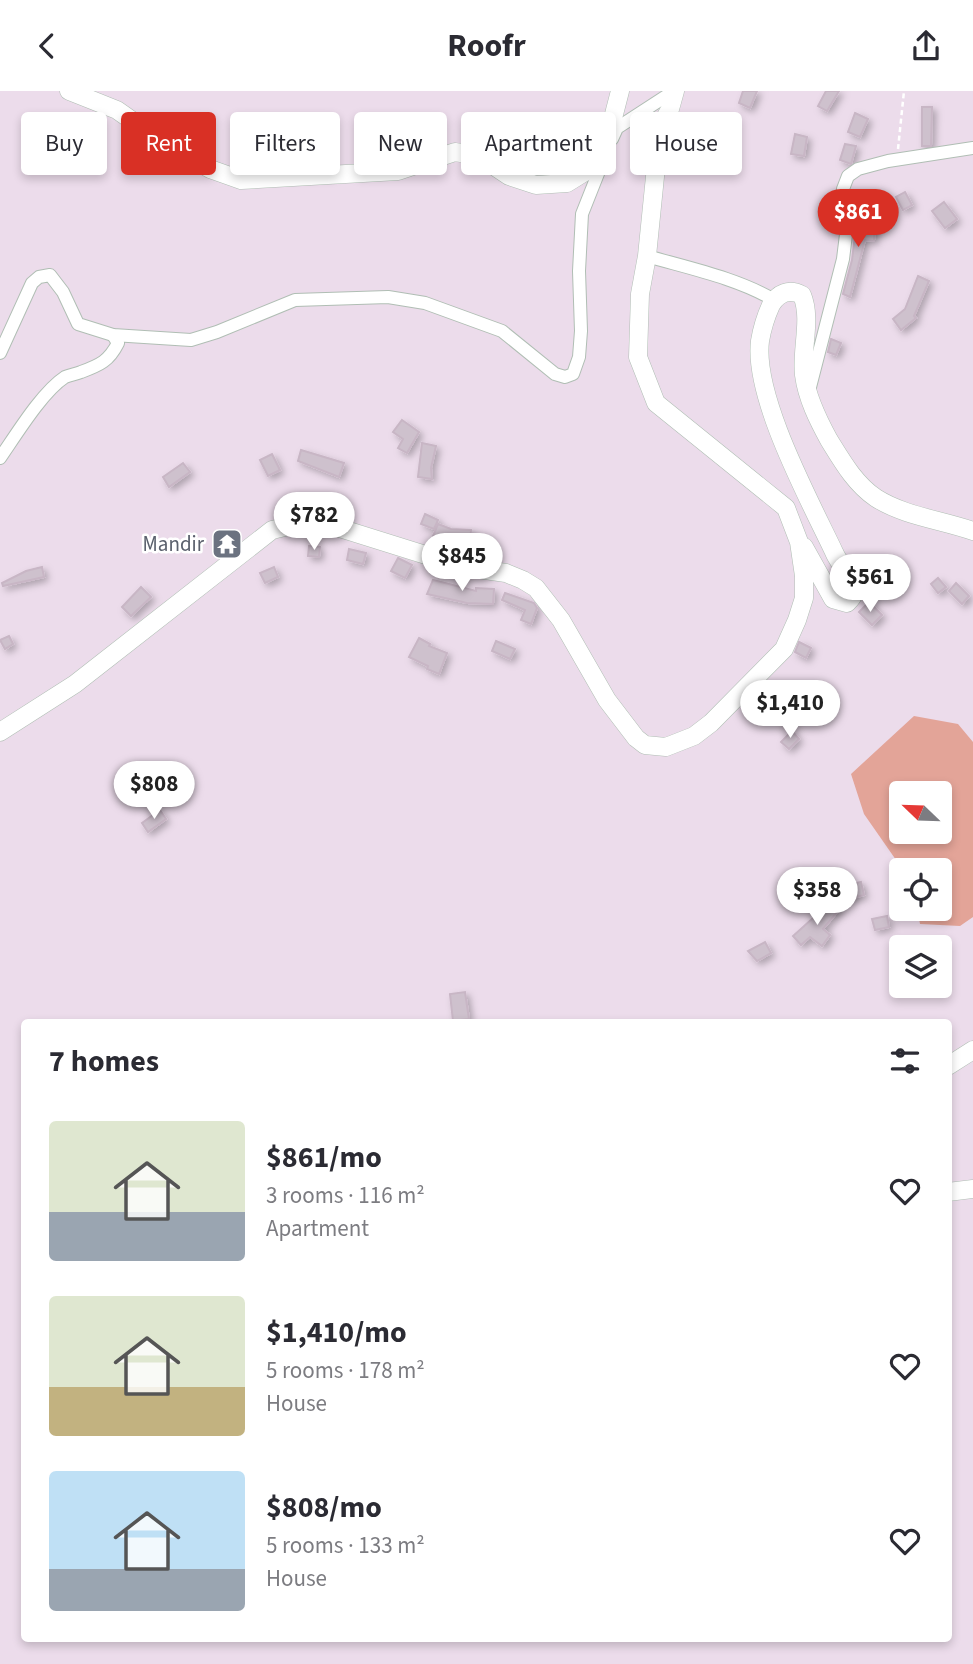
<!DOCTYPE html>
<html lang="en">
<head>
<meta charset="utf-8">
<style>
  :root { --surface:#fff; --page:#f7f7f7; --text:#2b2b33; --muted:#7c7c81; --accent:#d93025 }
  body { margin:0; font-family:"Source Sans 3",sans-serif; background:var(--page); color:var(--text); height:100vh; display:flex; flex-direction:column; font-size:26px; white-space:nowrap }
  * { box-sizing:border-box; margin:0 }
  p { font-size:23px; color:var(--muted) }
  .icon { flex:none; width:38px; height:38px; fill:none; stroke:currentColor; stroke-width:2; stroke-linecap:round; stroke-linejoin:round }
  .map { position:relative; flex:1; overflow:hidden }
  .panel { position:absolute; left:21px; top:928px; width:931px; height:623px; display:flex; flex-direction:column; background:var(--surface); border-radius:7px; box-shadow:0 4px 10px #0003 }
  .panel>* { flex:none }
  .banner { position:absolute; left:21px; top:21px; width:931px; height:63px; display:flex; gap:14px }
  .needle { width:46px; rotate:293deg }
  .tools { position:absolute; left:889px; top:690px; display:grid; gap:14px }
  .tools a { display:grid; place-items:center; width:63px; height:63px; border-radius:7px; background:var(--surface); box-shadow:0 4px 10px #0003; font-size:35px }
  .price { position:absolute; translate:-50% -60px; padding:0 16px; border-radius:24px; background:#fff; color:#222; font-size:23px; line-height:46px; filter:drop-shadow(0 2px 4px #0008) }
  .price::after { content:''; position:absolute; left:50%; top:42px; width:21px; height:16px; margin-left:-10px; background:inherit; clip-path:polygon(0 0,100% 0,50% 100%) }
  .price.on { background:var(--accent); color:#fff }
  ul { padding:0; list-style:none }
  li { display:flex; align-items:center; gap:21px; height:175px; padding:0 28px }
  li span { display:grid; place-items:center; flex:none; width:196px; height:140px; border-radius:7px; color:#555 }
  li>.icon { margin-inline-start:auto }
  span .icon { width:84px; height:84px; fill:#fffc; stroke-width:1 }
  li b { font-size:30px }
  h2 { display:flex; justify-content:space-between; align-items:center; height:84px; padding:0 28px; font-size:30px }
  .chip { padding:0 24px; border-radius:7px; background:var(--surface); box-shadow:0 4px 10px #0003; font-size:24px; line-height:63px }
  .chip.on { background:var(--accent); color:#fff }
  header { display:flex; justify-content:space-between; align-items:center; height:91px; padding:0 28px; background:var(--surface); font-size:32px; font-weight:700 }
  .map>svg:first-child { display:block }
  .green { fill:#e3a498; fill-rule:evenodd }
  .building { fill:#cec1cd; stroke:#c8b6c5; stroke-width:2; filter:url(#shadow) }
  .lines { fill:none; stroke-linecap:round; stroke-linejoin:round }
  .street-casing { stroke:#b0beb4; stroke-width:14 }
  .secondary-casing { stroke:#b0beb4; stroke-width:19 }
  .path { stroke:#fff; stroke-width:2.5; stroke-dasharray:5 3.5; stroke-linecap:butt }
  .street { stroke:#fff; stroke-width:12 }
  .secondary { stroke:#fff; stroke-width:18 }
  .labels { text-anchor:middle; dominant-baseline:central; stroke-width:5; stroke-linejoin:round; paint-order:stroke }
  .worship-label { font-size:21px; fill:#5b616d; stroke:#fff; text-anchor:end }
</style>
</head>
<body>
<header><svg class="icon" aria-label="back" viewBox="0 0 24 24"><path d="M15 5l-7 7 7 7"/></svg>Roofr<svg class="icon" aria-label="share" viewBox="0 0 24 24"><path d="M12 15V3M7 8l5-5 5 5M5 13v7h14v-7"/></svg></header>
<div class="map">
<svg width="973" height="1573" viewBox="0 0 973 1573">
  <defs>
    <filter id="shadow"><feDropShadow dx="3.5" dy="3.5" stdDeviation="3.5" flood-color="#0004"/></filter>
  </defs>
  <rect width="100%" height="100%" fill="#ecdceb"/>
  <path class="green" d="M914 625 958 633 973 651V826L960 835 920 833 917 817H940V779H903L864 723 851 683ZM901 702H940V740H901Z"/>
  <g class="building">
    <polygon points="743,0 757,0 750,17 739,12"/>
    <polygon points="826,0 839,0 827,20 818,15"/>
    <polygon points="922,16 932,16 931,55 922,55"/>
    <polygon points="855,22 868,28 860,46 848,41"/>
    <polygon points="795,43 807,46 804,65 791,63"/>
    <polygon points="845,53 856,55 851,73 840,69"/>
    <polygon points="905,101 912,114 903,119 896,106"/>
    <polygon points="944,111 957,128 945,137 932,120"/>
    <polygon points="856,119 864,119 865,134 875,135 874,150 865,149 850,206 843,203 852,169 857,128"/>
    <polygon points="918,185 929,190 914,225 916,227 901,239 893,228 905,218"/>
    <polygon points="831,248 841,252 836,264 828,261"/>
    <polygon points="402,329 419,341 407,362 398,357 403,348 393,341"/>
    <polygon points="422,352 436,355 431,377 432,388 418,386"/>
    <polygon points="301,359 344,372 339,386 298,370"/>
    <polygon points="272,363 280,379 268,385 260,369"/>
    <polygon points="183,372 190,381 169,396 163,386"/>
    <polygon points="302,406 320,409 320,412 335,415 334,424 320,424 300,419"/>
    <polygon points="425,423 438,429 434,438 421,433"/>
    <polygon points="438,433 451,438 471,439 470,450 440,448 433,445"/>
    <polygon points="476,445 485,447 482,458 473,456"/>
    <polygon points="309,455 320,456 319,466 308,465"/>
    <polygon points="349,458 366,462 363,473 347,469"/>
    <polygon points="398,467 412,474 405,487 391,480"/>
    <polygon points="42,476 44,486 3,495 2,492 26,480"/>
    <polygon points="274,476 278,486 265,492 260,482"/>
    <polygon points="938,487 946,496 938,502 931,493"/>
    <polygon points="433,489 476,500 476,497 494,498 493,513 467,512 427,503"/>
    <polygon points="956,492 969,505 962,513 949,500"/>
    <polygon points="141,496 151,506 131,525 122,516"/>
    <polygon points="505,502 534,512 537,517 531,533 521,529 525,519 502,509"/>
    <polygon points="869,511 882,524 872,534 859,521"/>
    <polygon points="9,545 13,553 5,558 0,549"/>
    <polygon points="419,547 430,553 429,555 447,562 439,583 427,578 428,575 409,566"/>
    <polygon points="496,550 515,558 510,568 492,560"/>
    <polygon points="799,551 811,557 806,567 795,561"/>
    <polygon points="792,640 799,648 789,658 781,651"/>
    <polygon points="160,719 166,728 148,741 142,732"/>
    <polygon points="861,791 864,804 849,808 846,794"/>
    <polygon points="832,810 839,819 823,838 830,844 822,855 810,846 801,854 793,845 813,827 816,829"/>
    <polygon points="887,825 889,836 875,839 872,828"/>
    <polygon points="765,851 771,862 757,870 748,860"/>
    <polygon points="465,901 469,928 453,930 450,903"/>
  </g>
  <g class="lines">
    <g class="street-casing">
      <g id="street">
        <polyline points="612,48 617,37 674,0"/>
        <path d="M647 165C688 177 737 187 774 209"/>
        <polyline points="0,262 32,192 39,186 50,184 63,201 78,233 113,244 191,249 217,241 295,209 388,206 425,212 502,240 555,283 565,286 573,283 579,266 581,240 579,180 582,123 605,65"/>
        <polyline points="809,300 843,168 848,127 843,98 848,85 858,78 888,70 973,57"/>
        <path d="M0 367C16 344 42 301 65 286 70 284 76 283 81 281 100 274 109 270 118 252L113 244"/>
      </g>
    </g>
    <g class="secondary-casing">
      <g id="secondary">
        <polyline points="69,0 117,19 161,50 210,78 241,89 398,80 455,61 479,65 509,85 536,94 567,92 588,79 605,58 620,0"/>
        <path d="M804 456 833 508 847 512C851 508 854 505 854 499 853 487 839 473 834 461 810 410 753 306 760 250 762 238 766 225 771 214 778 202 789 197 802 204 812 228 801 258 804 284 807 307 818 329 829 349 842 370 855 393 876 407 904 425 942 429 973 440"/>
        <polyline points="0,641 75,593 272,439 289,435 333,435 464,476 506,482 523,489 536,497 561,529 607,609 636,647 645,654 666,656 694,645 711,632 784,558 797,529 804,507 804,485 799,451 786,417 656,312 638,266 640,203 647,165 660,36 670,18 675,0"/>
        <polyline points="948,975 973,959"/>
        <polyline points="948,1101 973,1098"/>
      </g>
    </g>
    <polyline class="path" points="898,58 904,0"/>
    <use href="#street" class="street"/>
    <use href="#secondary" class="secondary"/>
  </g>
  <defs>
    <g id="temple-square" transform="scale(1.575)"><rect x="-9" y="-9" width="18" height="18" rx="4" fill="#6b7280" stroke="#fff"/><path d="M0-6L5-2H3V0L6.5 2.5H4V6H1.5V3h-3V6H-4V2.5H-6.5L-3 0V-2H-5Z" fill="#fff"/></g>
  </defs>
  <g fill-rule="evenodd">
    <use href="#temple-square" x="227" y="453"/>
  </g>
  <g class="labels">
    <g class="worship-label">
      <text x="204" y="453">Mandir</text>
    </g>
  </g>
</svg>
<div class="tools">
<a><svg class="needle" viewBox="-14 -14 28 28"><path d="M0-13l5 13h-10z" fill="#e53935"/><path d="M0 13l5-13h-10z" fill="#7c7c81"/></svg></a>
<a><svg class="icon" aria-label="locate" viewBox="0 0 24 24"><circle cx="12" cy="12" r="6"/><path d="M12 2v4M12 18v4M2 12h4M18 12h4"/></svg></a>
<a><svg class="icon" aria-label="layers" viewBox="0 0 24 24"><path d="M12 4l9 5-9 5-9-5zM3 14l9 5 9-5"/></svg></a>
</div>
<b class="price on" style="left:858px;top:158px">$861</b>
<b class="price" style="left:314px;top:461px">$782</b>
<b class="price" style="left:462px;top:502px">$845</b>
<b class="price" style="left:870px;top:523px">$561</b>
<b class="price" style="left:790px;top:649px">$1,410</b>
<b class="price" style="left:154px;top:730px">$808</b>
<b class="price" style="left:817px;top:836px">$358</b>
<div class="banner">
<a class="chip">Buy</a>
<a class="chip on">Rent</a>
<a class="chip">Filters</a>
<a class="chip">New</a>
<a class="chip">Apartment</a>
<a class="chip">House</a>
</div>
<section class="panel">
<h2>7 homes<svg class="icon" aria-label="filters" viewBox="0 0 24 24"><path d="M4 7h16M4 17h16"/><circle cx="9" cy="7" r="2"/><circle cx="15" cy="17" r="2"/></svg></h2>
<ul>
<li><span style="background:linear-gradient(#dfe7d0 65%,#9aa5b1 0)"><svg class="icon" aria-label="home" viewBox="0 0 24 24"><path d="M3 11l9-7 9 7M6 9v11h12V9"/></svg></span><div><b>$861/mo</b><p>3 rooms · 116 m²</p><p>Apartment</p></div><svg class="icon" aria-label="heart" viewBox="0 0 24 24"><path d="M12 20l-8-8c-3-5 5-10 8-4 3-6 11-1 8 4z"/></svg></li>
<li><span style="background:linear-gradient(#dfe7d0 65%,#c2b280 0)"><svg class="icon" aria-label="home" viewBox="0 0 24 24"><path d="M3 11l9-7 9 7M6 9v11h12V9"/></svg></span><div><b>$1,410/mo</b><p>5 rooms · 178 m²</p><p>House</p></div><svg class="icon" aria-label="heart" viewBox="0 0 24 24"><path d="M12 20l-8-8c-3-5 5-10 8-4 3-6 11-1 8 4z"/></svg></li>
<li><span style="background:linear-gradient(#bfe0f5 70%,#9aa5b1 0)"><svg class="icon" aria-label="home" viewBox="0 0 24 24"><path d="M3 11l9-7 9 7M6 9v11h12V9"/></svg></span><div><b>$808/mo</b><p>5 rooms · 133 m²</p><p>House</p></div><svg class="icon" aria-label="heart" viewBox="0 0 24 24"><path d="M12 20l-8-8c-3-5 5-10 8-4 3-6 11-1 8 4z"/></svg></li>
</ul>
</section>
</div>
</body>
</html>
